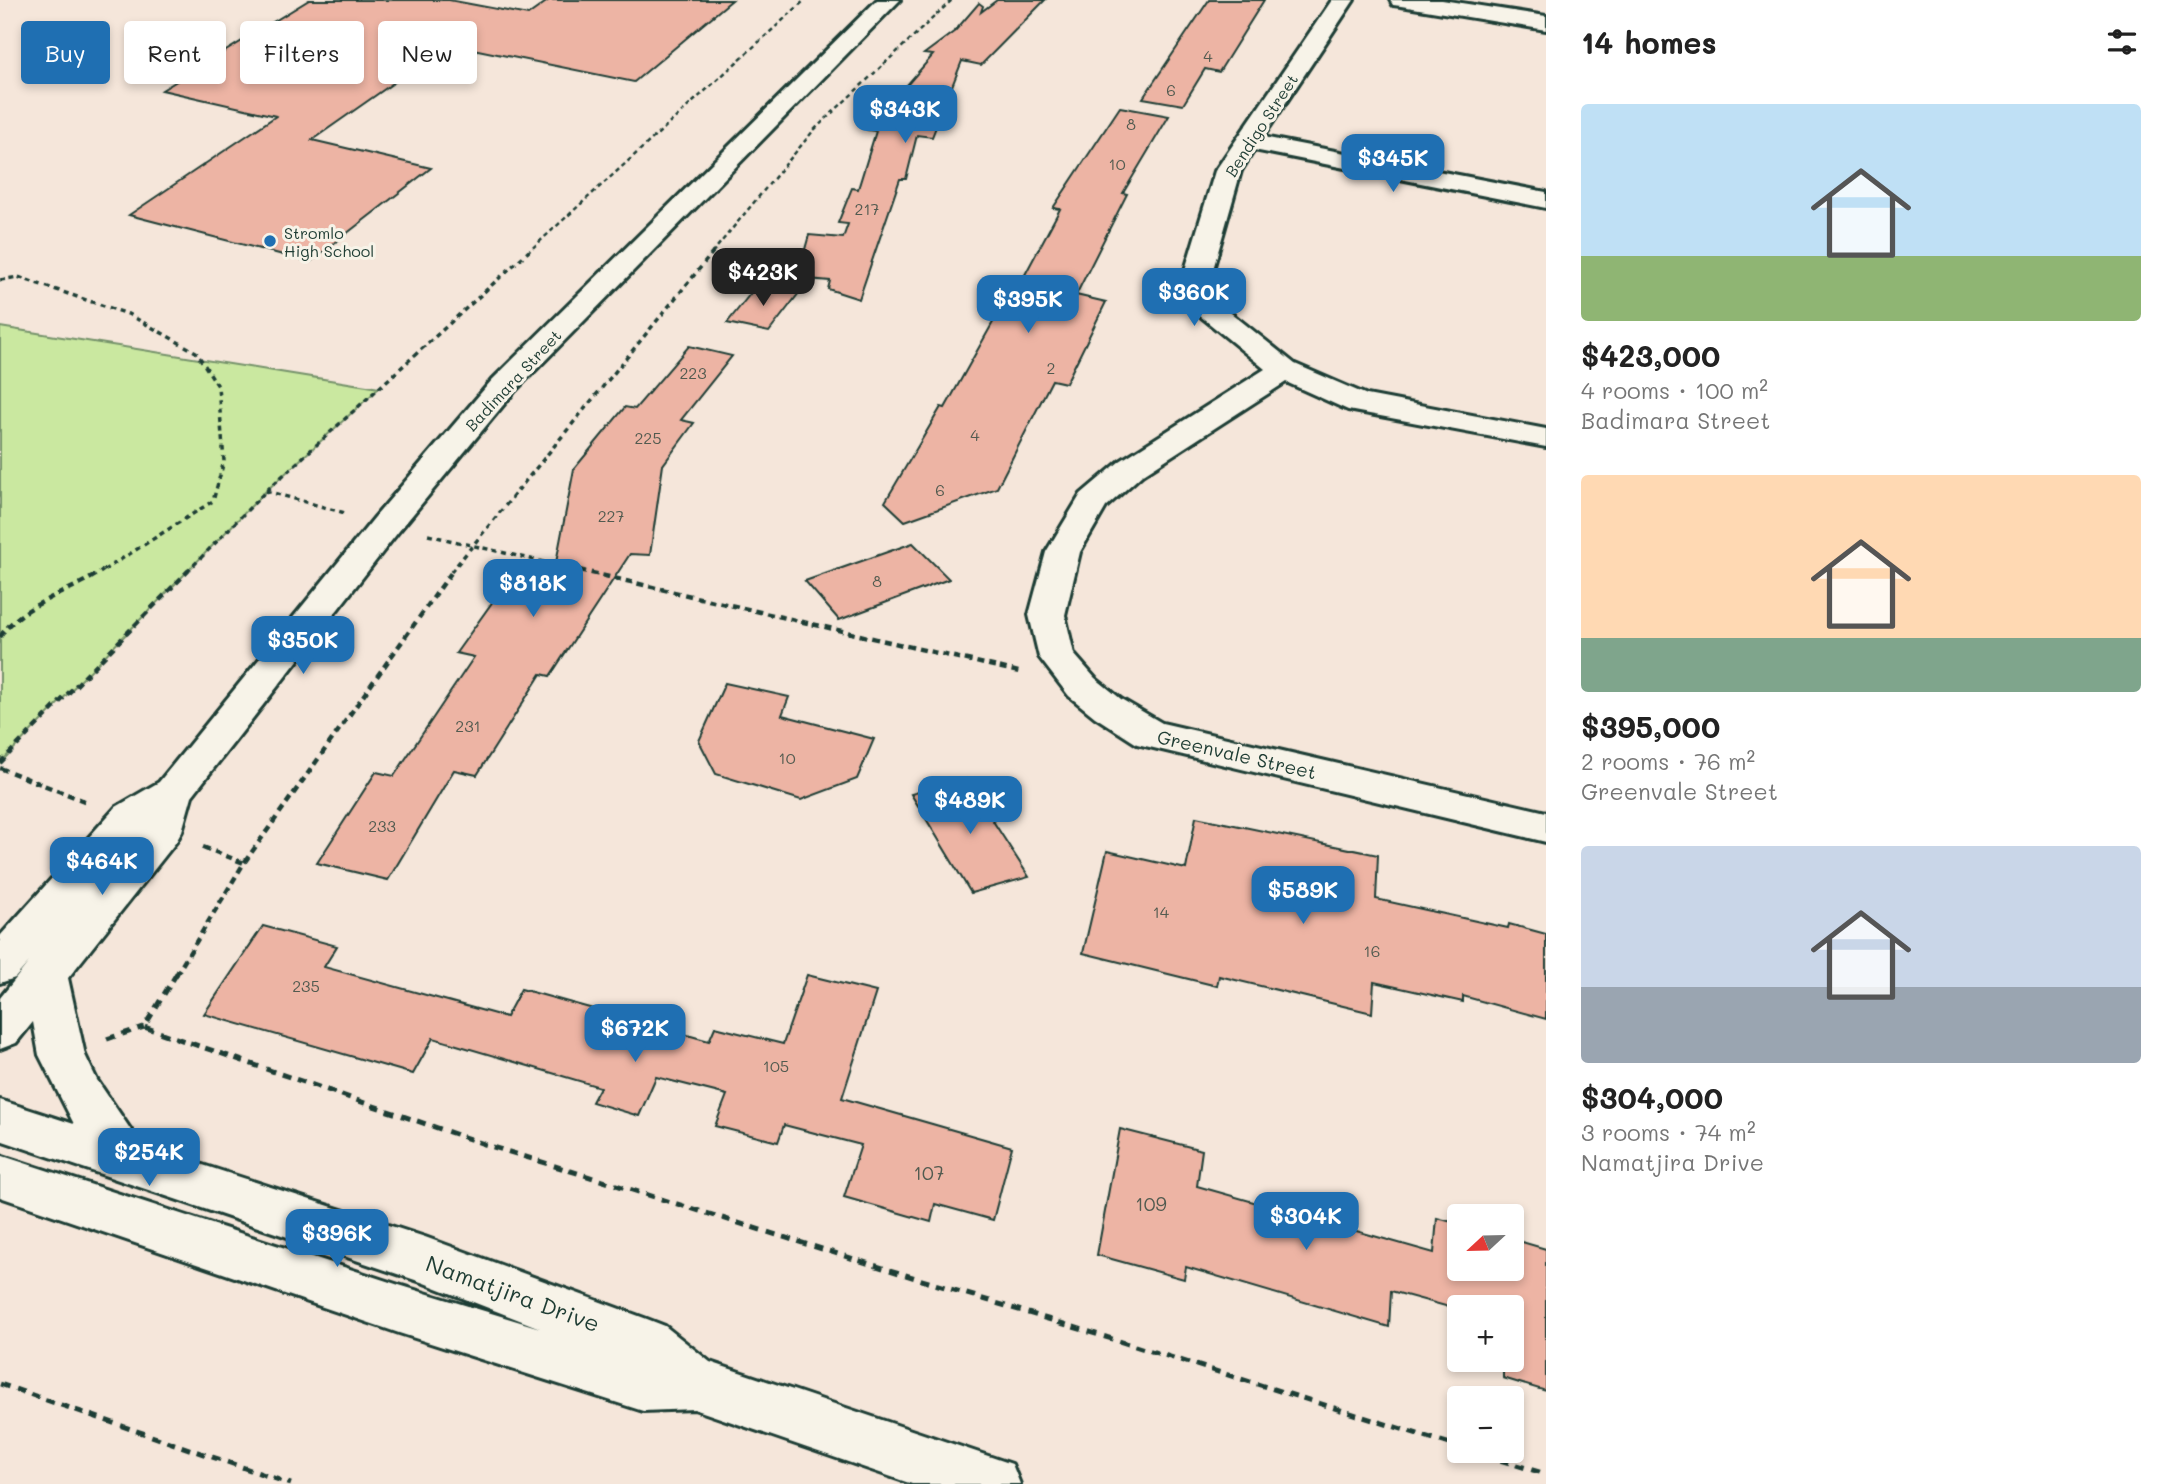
<!DOCTYPE html>
<html lang="en">
<head>
<meta charset="utf-8">
<style>
  :root { --surface:#fff; --page:#f2f2f2; --text:#222; --muted:#767676; --accent:#1f6fb2 }
  body { margin:0; font-family:Mali,sans-serif; background:var(--page); color:var(--text); height:100vh; display:flex; flex-direction:column; font-size:26px; white-space:nowrap }
  * { box-sizing:border-box; margin:0 }
  p { font-size:23px; color:var(--muted) }
  .icon { flex:none; width:38px; height:38px; fill:none; stroke:currentColor; stroke-width:2; stroke-linecap:round; stroke-linejoin:round }
  .map { position:relative; flex:1; overflow:hidden }
  .sheet { display:flex; flex-direction:column; background:var(--surface); width:630px }
  .sheet>* { flex:none }
  .hud { position:absolute; left:21px; top:21px; width:665px; height:63px; display:flex; gap:14px }
  .needle { width:46px; rotate:248deg }
  .buttons { position:absolute; left:1447px; top:1204px; display:grid; gap:14px }
  .buttons a { display:grid; place-items:center; width:77px; height:77px; border-radius:7px; background:var(--surface); box-shadow:0 4px 10px #0003; font-size:35px }
  .price { position:absolute; translate:-50% -60px; padding:0 16px; border-radius:14px; background:var(--accent); color:#fff; font-size:23px; line-height:46px; filter:drop-shadow(0 2px 4px #0008) }
  .price::after { content:''; position:absolute; left:50%; top:42px; width:21px; height:16px; margin-left:-10px; background:inherit; clip-path:polygon(0 0,100% 0,50% 100%) }
  .price.current { background:#222; color:#fff }
  ul { padding:0; list-style:none }
  li { display:grid; align-content:center; gap:14px; height:371px; padding:0 35px }
  li span { display:grid; place-items:center; height:217px; border-radius:7px; color:#555 }
  li>.icon { margin-inline-start:auto }
  span .icon { width:126px; height:126px; fill:#fffc; stroke-width:1 }
  li b { font-size:30px }
  h2 { display:flex; justify-content:space-between; align-items:center; height:84px; padding:0 35px; font-size:30px }
  .chip { padding:0 24px; border-radius:7px; background:var(--surface); box-shadow:0 4px 10px #0003; font-size:24px; line-height:63px }
  .chip.current { background:var(--accent); color:#fff }
  main { display:flex; flex:1; min-height:0 }
  .map>svg:first-child { display:block }
  .green { fill:#cae8a0; stroke:#74926a; stroke-width:2 }
  .building { fill:#edb4a4; stroke:#1f3d34; stroke-width:2 }
  .lines { fill:none; stroke-linecap:round; stroke-linejoin:round }
  .minor-casing { stroke:#1f3d34; stroke-width:6 }
  .major-casing { stroke:#1f3d34; stroke-width:6 }
  .path-far3 { stroke:#1f3d34; stroke-width:2.5; stroke-dasharray:4.5 3.5; stroke-linecap:butt }
  .path-far2 { stroke:#1f3d34; stroke-width:3.5; stroke-dasharray:5 4.5; stroke-linecap:butt }
  .path-far1 { stroke:#1f3d34; stroke-width:4.5; stroke-dasharray:7 5; stroke-linecap:butt }
  .path { stroke:#1f3d34; stroke-width:5; stroke-dasharray:9 7; stroke-linecap:butt }
  .minor { fill:#f7f3e8; fill-rule:evenodd }
  .major { fill:#f7f3e8; fill-rule:evenodd }
  .poi-dot { fill:#1f6fb2; stroke:#f7f3e8; stroke-width:2.5 }
  .labels { text-anchor:middle; dominant-baseline:central; stroke-width:6; stroke-linejoin:round; paint-order:stroke }
  .number-label { font-size:16px; fill:#525b50 }
  .far-street-label { font-size:16px; fill:#1f3d34; stroke:#f7f3e8 }
  .far-poi-label { font-size:16px; fill:#1f3d34; stroke:#f7f3e8; text-anchor:start }
  .street-label { font-size:19px; fill:#1f3d34; stroke:#f7f3e8 }
  .near-number-label { font-size:19px; fill:#525b50 }
  .near-street-label { font-size:23px; fill:#1f3d34; stroke:#f7f3e8 }
</style>
</head>
<body>
<main>
<div class="map">
<svg width="1546" height="1484" viewBox="0 0 1546 1484">
  <rect width="100%" height="100%" fill="#f5e6da"/>
  <filter id="ink" filterUnits="userSpaceOnUse"><feTurbulence type="fractalNoise" baseFrequency=".0143" numOctaves="2"/><feDisplacementMap in="SourceGraphic" scale="14" xChannelSelector="R" yChannelSelector="G"/><feConvolveMatrix kernelMatrix="1 2 1 2 8 2 1 2 1" color-interpolation-filters="sRGB"/></filter>
  <g filter="url(#ink)">
    <polygon class="green" points="0,327 379,388 266,491 0,763"/>
    <g class="building">
      <polygon points="309,0 449,0 528,15 549,0 732,0 634,82 449,44 312,140 431,168 310,262 129,215 276,116 162,90"/>
      <polygon points="997,0 1045,0 981,65 962,61 932,137 917,135 906,179 900,179 859,299 828,289 830,281 797,278 809,235 843,238 848,224 838,223 852,188 858,189 876,131 868,130 933,55 924,54 955,31 979,3 983,6 981,12"/>
      <polygon points="1209,0 1264,0 1219,72 1205,69 1183,105 1143,98"/>
      <polygon points="1120,107 1169,116 1123,193 1127,194 1076,295 1106,302 1066,383 1052,380 997,488 905,521 885,502 941,407 945,408 1015,283 1020,284 1060,209 1053,208"/>
      <polygon points="758,284 799,293 769,332 727,323"/>
      <polygon points="689,346 732,356 681,420 694,423 663,465 650,555 630,554 550,676 541,674 477,775 454,770 388,880 317,863 376,772 394,776 474,657 456,653 506,583 550,594 574,469 625,407 635,409"/>
      <polygon points="913,543 949,579 839,620 805,581"/>
      <polygon points="725,683 789,697 782,715 874,739 857,779 801,800 716,774 699,741"/>
      <polygon points="966,779 1029,877 971,893 911,794"/>
      <polygon points="1196,817 1378,855 1376,899 1508,928 1509,924 1546,934 1546,1019 1463,996 1463,1002 1374,982 1372,1013 1219,976 1217,986 1083,953 1107,851 1186,869"/>
      <polygon points="263,926 337,946 324,967 506,1017 521,989 709,1041 715,1027 783,1044 807,975 876,992 842,1098 1012,1147 993,1220 935,1204 931,1222 844,1197 861,1145 784,1125 778,1142 715,1126 727,1095 656,1077 639,1116 592,1102 600,1087 433,1038 413,1074 204,1014"/>
      <polygon points="1120,1129 1202,1150 1197,1186 1434,1253 1437,1218 1460,1224 1460,1269 1512,1269 1512,1239 1546,1249 1546,1391 1503,1378 1503,1360 1512,1360 1512,1307 1460,1307 1460,1310 1391,1291 1389,1327 1186,1267 1184,1279 1097,1255"/>
    </g>
    <g class="lines">
      <g class="minor-casing">
        <g id="minor">
          <polygon points="1332,0 1354,0 1263,137 1546,192 1546,208 1254,150 1241,171 1210,280 1221,305 1295,364 1367,395 1546,429 1546,447 1348,410 1286,382 1142,475 1106,507 1080,552 1065,615 1074,654 1095,678 1121,699 1162,723 1546,812 1546,842 1137,744 1095,717 1069,696 1039,657 1029,615 1046,552 1081,494 1120,461 1265,369 1199,315 1182,280 1215,171"/>
          <polygon points="1390,0 1442,0 1546,16 1546,30 1401,6 1393,5"/>
        </g>
      </g>
      <g class="major-casing">
        <polygon id="major" points="877,0 900,0 514,392 399,531 192,796 182,831 176,842 68,978 85,1055 97,1080 141,1145 425,1237 647,1319 665,1326 710,1362 1012,1464 1020,1484 912,1484 694,1409 643,1411 399,1333 0,1197 0,1155 399,1285 540,1328 424,1283 0,1140 0,1100 74,1124 39,1055 33,1022 16,1043 0,1049 0,998 29,962 15,978 0,983 0,936 116,807 159,782 375,517 492,380"/>
      </g>
      <g class="path-far3">
        <polyline points="527,253 805,0"/>
        <polyline points="712,253 814,130 952,0"/>
      </g>
      <g class="path-far2">
        <polyline points="0,280 18,277 128,314 196,352 218,386 224,461 213,501 101,572"/>
        <polyline points="266,491 345,513"/>
        <polyline points="428,535 586,572"/>
        <polyline points="187,572 266,491 529,251"/>
        <polyline points="451,572 714,251"/>
      </g>
      <g class="path-far1">
        <polyline points="579,570 1019,672"/>
        <path d="M0 637C24 601 70 594 103 570"/>
        <polyline points="0,763 189,570"/>
        <polyline points="0,768 87,802"/>
        <polyline points="203,847 244,863"/>
        <polyline points="176,975 244,863 453,570"/>
      </g>
      <g class="path">
        <polyline points="177,973 144,1027 487,1145 1460,1447"/>
        <polyline points="107,1039 144,1027"/>
        <polyline points="0,1384 291,1484"/>
        <polyline points="1470,1451 1546,1474"/>
      </g>
      <use href="#minor" class="minor"/>
      <use href="#major" class="major"/>
    </g>
  </g>
  <circle class="poi-dot" cx="270" cy="241" r="7"/>
  <g class="labels">
    <g class="number-label">
      <text x="1208" y="55">4</text>
      <text x="1171" y="89">6</text>
      <text x="1131" y="123">8</text>
      <text x="1117" y="163">10</text>
      <text x="867" y="208">217</text>
      <text x="1051" y="367">2</text>
      <text x="693" y="372">223</text>
      <text x="975" y="434">4</text>
      <text x="648" y="437">225</text>
      <text x="940" y="489">6</text>
      <text x="611" y="515">227</text>
      <text x="877" y="580">8</text>
      <text x="468" y="725">231</text>
      <text x="787" y="757">10</text>
      <text x="382" y="825">233</text>
      <text x="1161" y="911">14</text>
      <text x="1372" y="950">16</text>
      <text x="306" y="985">235</text>
      <text x="776" y="1065">105</text>
    </g>
    <g class="far-street-label">
      <text transform="translate(1261 125) rotate(-57)">Bendigo Street</text>
      <text transform="translate(513 380) rotate(-47)">Badimara Street</text>
    </g>
    <g class="far-poi-label">
      <text x="284" y="232">Stromlo<tspan x="284" dy="18">High School</tspan></text>
    </g>
    <g class="street-label">
      <text transform="translate(1237 754) rotate(13)">Greenvale Street</text>
    </g>
    <g class="near-number-label">
      <text x="929" y="1172">107</text>
      <text x="1151" y="1203">109</text>
    </g>
    <g class="near-street-label">
      <text transform="translate(513 1293) rotate(20)">Namatjira Drive</text>
    </g>
  </g>
</svg>
<div class="buttons">
<a><svg class="needle" viewBox="-14 -14 28 28"><path d="M0-13l5 13h-10z" fill="#e53935"/><path d="M0 13l5-13h-10z" fill="#767676"/></svg></a>
<a>+</a>
<a>−</a>
</div>
<b class="price" style="left:905px;top:145px">$343K</b>
<b class="price" style="left:1393px;top:194px">$345K</b>
<b class="price current" style="left:763px;top:308px">$423K</b>
<b class="price" style="left:1194px;top:328px">$360K</b>
<b class="price" style="left:1028px;top:335px">$395K</b>
<b class="price" style="left:533px;top:619px">$818K</b>
<b class="price" style="left:303px;top:676px">$350K</b>
<b class="price" style="left:970px;top:836px">$489K</b>
<b class="price" style="left:102px;top:897px">$464K</b>
<b class="price" style="left:1303px;top:926px">$589K</b>
<b class="price" style="left:635px;top:1064px">$672K</b>
<b class="price" style="left:149px;top:1188px">$254K</b>
<b class="price" style="left:1306px;top:1252px">$304K</b>
<b class="price" style="left:337px;top:1269px">$396K</b>
<div class="hud">
<a class="chip current">Buy</a>
<a class="chip">Rent</a>
<a class="chip">Filters</a>
<a class="chip">New</a>
</div>
</div>
<section class="sheet">
<h2>14 homes<svg class="icon" aria-label="filters" viewBox="0 0 24 24"><path d="M4 7h16M4 17h16"/><circle cx="9" cy="7" r="2"/><circle cx="15" cy="17" r="2"/></svg></h2>
<ul>
<li><span style="background:linear-gradient(#bfe0f5 70%,#8fb573 0)"><svg class="icon" aria-label="home" viewBox="0 0 24 24"><path d="M3 11l9-7 9 7M6 9v11h12V9"/></svg></span><div><b>$423,000</b><p>4 rooms · 100 m²</p><p>Badimara Street</p></div></li>
<li><span style="background:linear-gradient(#ffd9b3 75%,#7fa58c 0)"><svg class="icon" aria-label="home" viewBox="0 0 24 24"><path d="M3 11l9-7 9 7M6 9v11h12V9"/></svg></span><div><b>$395,000</b><p>2 rooms · 76 m²</p><p>Greenvale Street</p></div></li>
<li><span style="background:linear-gradient(#c9d6e8 65%,#9aa5b1 0)"><svg class="icon" aria-label="home" viewBox="0 0 24 24"><path d="M3 11l9-7 9 7M6 9v11h12V9"/></svg></span><div><b>$304,000</b><p>3 rooms · 74 m²</p><p>Namatjira Drive</p></div></li>
</ul>
</section>
</main>
</body>
</html>
